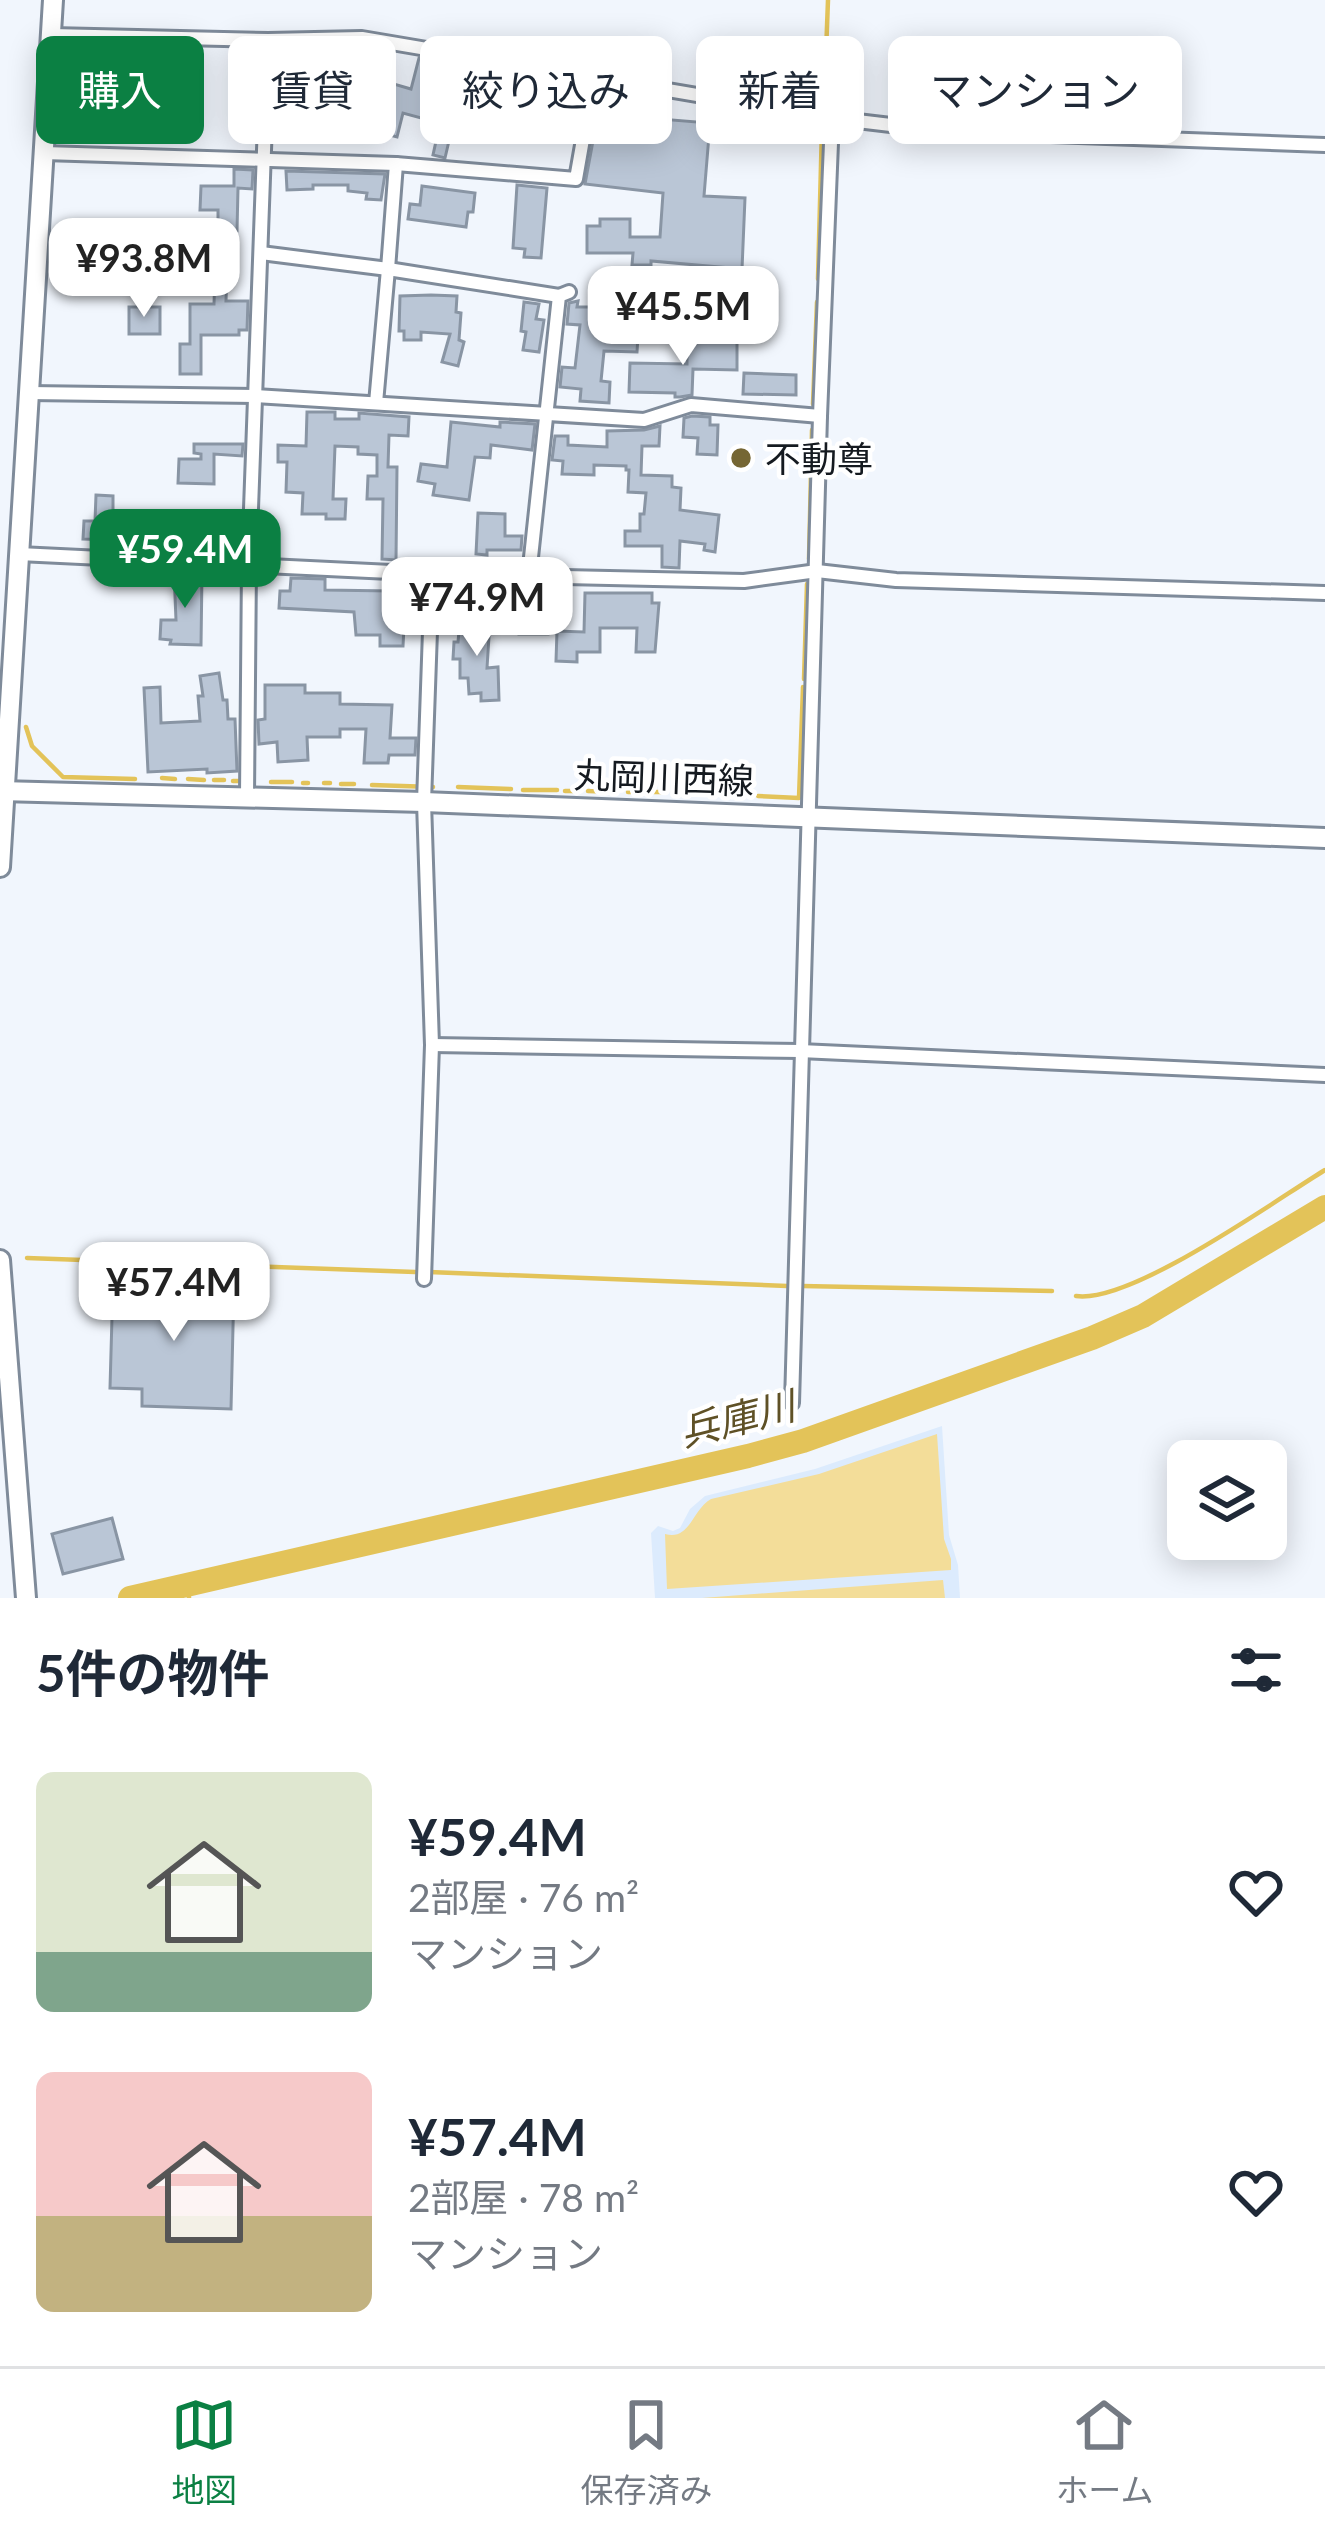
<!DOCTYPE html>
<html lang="ja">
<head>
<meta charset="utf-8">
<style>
  :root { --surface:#fff; --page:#f2f2f3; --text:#1f2937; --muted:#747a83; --line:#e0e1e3; --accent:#0b8043 }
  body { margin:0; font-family:Lato,"Noto Sans JP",sans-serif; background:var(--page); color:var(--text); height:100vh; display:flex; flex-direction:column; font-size:45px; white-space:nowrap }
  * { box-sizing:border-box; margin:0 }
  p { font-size:39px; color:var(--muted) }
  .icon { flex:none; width:66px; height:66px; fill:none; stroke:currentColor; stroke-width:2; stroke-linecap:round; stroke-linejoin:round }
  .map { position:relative; height:1598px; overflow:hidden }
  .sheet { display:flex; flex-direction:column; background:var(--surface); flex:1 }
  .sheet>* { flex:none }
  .guide { position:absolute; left:36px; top:36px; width:1254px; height:108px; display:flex; gap:24px }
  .tools { position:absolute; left:1167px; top:1440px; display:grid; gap:24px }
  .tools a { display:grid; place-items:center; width:120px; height:120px; border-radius:18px; background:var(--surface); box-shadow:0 6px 30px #0003; font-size:60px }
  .price { position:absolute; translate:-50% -102px; padding:0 27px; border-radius:24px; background:#fff; color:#222; font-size:39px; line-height:78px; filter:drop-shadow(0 3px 6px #0008) }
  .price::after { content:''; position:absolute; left:50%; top:72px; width:36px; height:27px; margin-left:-18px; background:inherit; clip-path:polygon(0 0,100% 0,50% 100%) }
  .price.current { background:var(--accent); color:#fff }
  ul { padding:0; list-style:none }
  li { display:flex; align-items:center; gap:36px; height:300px; padding:0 36px }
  li span { display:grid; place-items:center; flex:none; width:336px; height:240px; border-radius:18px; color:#555 }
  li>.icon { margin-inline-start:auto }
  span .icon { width:144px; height:144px; fill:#fffc; stroke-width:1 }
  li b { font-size:51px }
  h2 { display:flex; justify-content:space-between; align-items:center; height:144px; padding:0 36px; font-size:51px }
  .tag { padding:0 42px; border-radius:18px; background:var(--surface); box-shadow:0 6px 30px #0003; font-size:42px; line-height:108px }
  .tag.current { background:var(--accent); color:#fff }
  .dock { display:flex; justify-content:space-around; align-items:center; height:168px; border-top:3px solid var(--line); background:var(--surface); font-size:33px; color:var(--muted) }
  .dock a { display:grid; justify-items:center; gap:6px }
  .dock .current { color:var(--accent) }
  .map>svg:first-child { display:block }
  .built { fill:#dcebfd }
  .green { fill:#f3dd99 }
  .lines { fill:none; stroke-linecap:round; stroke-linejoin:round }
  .stream { stroke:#e3c359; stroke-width:4.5 }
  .river { stroke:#e3c359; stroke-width:24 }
  .building { fill:#bac6d6; stroke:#8995a4; stroke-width:3 }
  .street-casing { stroke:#7f8b9a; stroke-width:18 }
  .primary-casing { stroke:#7f8b9a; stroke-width:24 }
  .street { stroke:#fff; stroke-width:12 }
  .primary { stroke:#fff; stroke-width:18 }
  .poi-dot { fill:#756633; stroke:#fff; stroke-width:4.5 }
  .labels { text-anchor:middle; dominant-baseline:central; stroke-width:9; stroke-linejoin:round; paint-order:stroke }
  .poi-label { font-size:36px; fill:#151a20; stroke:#fff; text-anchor:start }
  .street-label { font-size:36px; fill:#151a20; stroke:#fff }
  .water-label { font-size:39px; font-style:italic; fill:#5f5126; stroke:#fff }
</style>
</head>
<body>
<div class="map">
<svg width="1325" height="1598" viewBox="0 0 1325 1598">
  <rect width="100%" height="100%" fill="#f1f6fd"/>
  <polygon class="built" points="942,1426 949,1535 958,1565 960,1598 655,1598 651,1533 658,1526 673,1531 680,1528 690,1509 705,1496 815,1469"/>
  <g class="green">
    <path d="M937 1434 944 1539 951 1559V1570L667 1589 665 1534C690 1541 692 1510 711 1499L819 1474Z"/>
    <polygon points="943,1580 945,1598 702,1598"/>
  </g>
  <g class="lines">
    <g class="stream">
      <polyline points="824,106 828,0"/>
      <polyline points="818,279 822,127"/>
      <polyline points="813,404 817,302"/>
      <polyline points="809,559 812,430"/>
      <polyline points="804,679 807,584"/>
      <polyline points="26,727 32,746 63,777 135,779"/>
      <polyline points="162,778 175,779"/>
      <polyline points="188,779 204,780"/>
      <polyline points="214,780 224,780"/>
      <polyline points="233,781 238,781"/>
      <polyline points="271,782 292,782"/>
      <polyline points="303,783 308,783"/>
      <polyline points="324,783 330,783"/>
      <polyline points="341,784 354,784"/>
      <polyline points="372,785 433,787"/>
      <polyline points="458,787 511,789"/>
      <polyline points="523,790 557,790"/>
      <polyline points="565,791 578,791"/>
      <polyline points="588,791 617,792"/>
      <polyline points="628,792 661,792"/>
      <polyline points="673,792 747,795"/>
      <polyline points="758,796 799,798 803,687"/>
      <polyline points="27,1258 415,1272"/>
      <polyline points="429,1272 787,1286"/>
      <polyline points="802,1286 1052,1291"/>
      <path d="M1076 1296C1131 1304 1274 1201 1325 1170"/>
      <polyline points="188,1585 189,1598"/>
    </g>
    <polyline class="river" points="130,1598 748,1456 803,1441 1092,1338 1143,1316 1325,1207"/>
  </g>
  <g class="building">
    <polygon points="331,49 356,49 348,99 323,95"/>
    <polygon points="419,58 437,62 427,98 454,105 461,79 481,84 474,109 486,111 480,135 452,128 445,158 433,155 440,123 403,113 397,137 378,132 394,84 411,89"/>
    <polygon points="512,106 545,112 540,138 507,132"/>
    <polygon points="598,114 710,123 704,196 745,198 742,269 651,261 651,265 632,265 633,253 587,253 587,226 600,226 600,219 630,219 630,237 660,237 663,193 585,184"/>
    <polygon points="234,169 253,170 252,189 238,188 237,231 218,231 218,210 200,210 201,186 234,186"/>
    <polygon points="286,171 385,174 381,200 366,199 367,193 348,191 348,185 313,185 313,189 287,190"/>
    <polygon points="517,185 547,188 541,258 524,257 525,249 513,248"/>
    <polygon points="422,186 475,193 473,212 468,212 466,227 408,219 410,204 420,205"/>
    <polygon points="186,235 228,236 226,301 248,301 247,330 239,330 239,335 201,335 201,374 180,374 180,344 190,344 190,304 214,304 215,271 186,271"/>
    <polygon points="431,295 457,296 456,312 461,313 459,340 464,342 458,366 442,362 450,334 421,332 421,340 404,340 404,331 399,331 400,296"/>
    <polygon points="626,295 677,295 676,313 652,313 652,320 639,320 637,352 604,351 601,381 610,382 609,403 580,401 581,389 560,387 562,367 575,368 580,325 567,324 569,303 578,301 577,307 593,307 594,332 615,334 625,332"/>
    <polygon points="524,302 539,304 536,319 544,320 539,352 523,350 526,332 521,331"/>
    <rect x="129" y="307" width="31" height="27"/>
    <polygon points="687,340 737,341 737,370 693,369 692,395 680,397 675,397 675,393 629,392 630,363 687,364"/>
    <polygon points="744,373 796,375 796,395 743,394"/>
    <polygon points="307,412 335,412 335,419 359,419 359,413 409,417 408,436 389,435 388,467 397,467 396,560 382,559 383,499 367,499 368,476 377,476 377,455 358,454 358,447 335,446 333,499 346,499 345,519 326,519 326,514 302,514 303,493 286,492 287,462 278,462 278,445 306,446"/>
    <polygon points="692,416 710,417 710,425 718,425 717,455 697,454 698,438 683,437 684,418"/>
    <polygon points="451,422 500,427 500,422 535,424 532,450 491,445 490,458 475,457 469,500 433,495 435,484 418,481 421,464 447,467"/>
    <polygon points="660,426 659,446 642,446 641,475 672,476 672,487 681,488 680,510 719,515 715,552 704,550 705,544 680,541 679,568 662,567 662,546 625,546 625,531 640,531 640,514 644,514 646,493 628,492 629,470 626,470 626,466 594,465 594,475 562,474 563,461 552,460 555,436 568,436 568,445 607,447 607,431 644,430"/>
    <polygon points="194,444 243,444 242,456 214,454 214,484 178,483 179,459 201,459 201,454 194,453"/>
    <polygon points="96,495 113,496 113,523 121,523 120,540 83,539 84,521 95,521"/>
    <polygon points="478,513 505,514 505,536 522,536 521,550 487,550 487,555 476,554"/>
    <polygon points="174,572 202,573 201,645 170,644 171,640 160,639 161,620 176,620"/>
    <polygon points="291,578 325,579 325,590 391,591 391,627 404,627 403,646 380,646 380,635 356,635 354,612 279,608 280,591 290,591"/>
    <polygon points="496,586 536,587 536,614 548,614 548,634 519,634 519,629 495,629"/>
    <polygon points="585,593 652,593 652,603 659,603 655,652 636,652 637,628 600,628 600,652 577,652 577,662 556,661 557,631 584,632"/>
    <polygon points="460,620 490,621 487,668 498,667 499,700 481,701 481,693 469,694 468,678 460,678 460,659 453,659 454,642 458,642"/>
    <polygon points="219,673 223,700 227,700 228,719 235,719 237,771 207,773 207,769 148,772 144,688 160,687 161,723 200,721 198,696 203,696 200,676"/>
    <polygon points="265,685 305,685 305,693 340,693 340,704 392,705 390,738 416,738 415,755 389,755 388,763 364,763 366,729 340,729 340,737 307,737 308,760 278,762 277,742 259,744 258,720 265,719"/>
    <polygon points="113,1282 234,1286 231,1409 142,1406 142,1389 110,1388"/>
    <polygon points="112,1518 123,1559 63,1574 52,1534"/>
  </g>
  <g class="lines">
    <g class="street-casing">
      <g id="street">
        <polyline points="51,35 268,40 362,38 832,118 941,131 1325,145"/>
        <polyline points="44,153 396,164 576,179 594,77"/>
        <polyline points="261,253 388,269 396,164"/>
        <polyline points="29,393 255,396 644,420 691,405 820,416"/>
        <polyline points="376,403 388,269 559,296"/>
        <polyline points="19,554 432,574 744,581 817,571 896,580 1325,593"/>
        <polyline points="529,576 559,296 569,292"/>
        <polyline points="247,796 249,564 268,40"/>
        <polyline points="432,1045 800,1051 1325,1075"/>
        <polyline points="424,1279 432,1045 424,802 432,574"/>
        <polyline points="792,1403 820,416 832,118"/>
      </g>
    </g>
    <g class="primary-casing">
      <g id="primary">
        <polyline points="0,791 424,802 1325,838"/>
        <polyline points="0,867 53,0"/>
        <polyline points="0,1260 26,1598"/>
      </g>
    </g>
    <use href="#street" class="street"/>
    <use href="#primary" class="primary"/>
  </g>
  <circle class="poi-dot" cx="741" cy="458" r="12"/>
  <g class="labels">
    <g class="poi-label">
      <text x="765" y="458">不動尊</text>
    </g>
    <g class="street-label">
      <text transform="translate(664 777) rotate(2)">丸岡川西線</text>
    </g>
    <g class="water-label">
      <text transform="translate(737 1418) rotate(-14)">兵庫川</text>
    </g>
  </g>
</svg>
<div class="tools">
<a><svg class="icon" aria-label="layers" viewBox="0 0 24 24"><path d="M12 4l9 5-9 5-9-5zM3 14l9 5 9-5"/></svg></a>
</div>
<b class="price" style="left:144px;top:320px">¥93.8M</b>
<b class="price" style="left:683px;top:368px">¥45.5M</b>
<b class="price current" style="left:185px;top:611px">¥59.4M</b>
<b class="price" style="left:477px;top:659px">¥74.9M</b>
<b class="price" style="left:174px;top:1344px">¥57.4M</b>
<div class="guide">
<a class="tag current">購入</a>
<a class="tag">賃貸</a>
<a class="tag">絞り込み</a>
<a class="tag">新着</a>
<a class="tag">マンション</a>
</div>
</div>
<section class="sheet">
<h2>5件の物件<svg class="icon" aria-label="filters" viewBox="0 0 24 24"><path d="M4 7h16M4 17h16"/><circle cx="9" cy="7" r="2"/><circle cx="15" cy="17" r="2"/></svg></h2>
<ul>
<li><span style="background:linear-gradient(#dfe7d0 75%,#7fa58c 0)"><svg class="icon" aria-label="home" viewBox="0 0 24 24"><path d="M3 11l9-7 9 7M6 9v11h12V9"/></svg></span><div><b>¥59.4M</b><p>2部屋 · 76 m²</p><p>マンション</p></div><svg class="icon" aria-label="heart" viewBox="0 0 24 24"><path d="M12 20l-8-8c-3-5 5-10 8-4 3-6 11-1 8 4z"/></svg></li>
<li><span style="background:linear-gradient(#f6c9c9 60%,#c2b280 0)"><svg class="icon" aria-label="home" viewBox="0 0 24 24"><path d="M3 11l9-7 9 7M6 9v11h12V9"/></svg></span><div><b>¥57.4M</b><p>2部屋 · 78 m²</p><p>マンション</p></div><svg class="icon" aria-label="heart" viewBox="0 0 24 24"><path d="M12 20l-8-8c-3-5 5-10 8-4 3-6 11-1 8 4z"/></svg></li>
</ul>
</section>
<nav class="dock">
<a class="current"><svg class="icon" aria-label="map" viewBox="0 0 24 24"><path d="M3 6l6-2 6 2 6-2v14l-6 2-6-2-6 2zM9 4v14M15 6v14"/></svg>地図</a>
<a><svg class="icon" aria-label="saved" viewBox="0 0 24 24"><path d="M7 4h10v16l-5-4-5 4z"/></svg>保存済み</a>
<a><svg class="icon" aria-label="home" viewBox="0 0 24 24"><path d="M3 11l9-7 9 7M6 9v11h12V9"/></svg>ホーム</a>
</nav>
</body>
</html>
